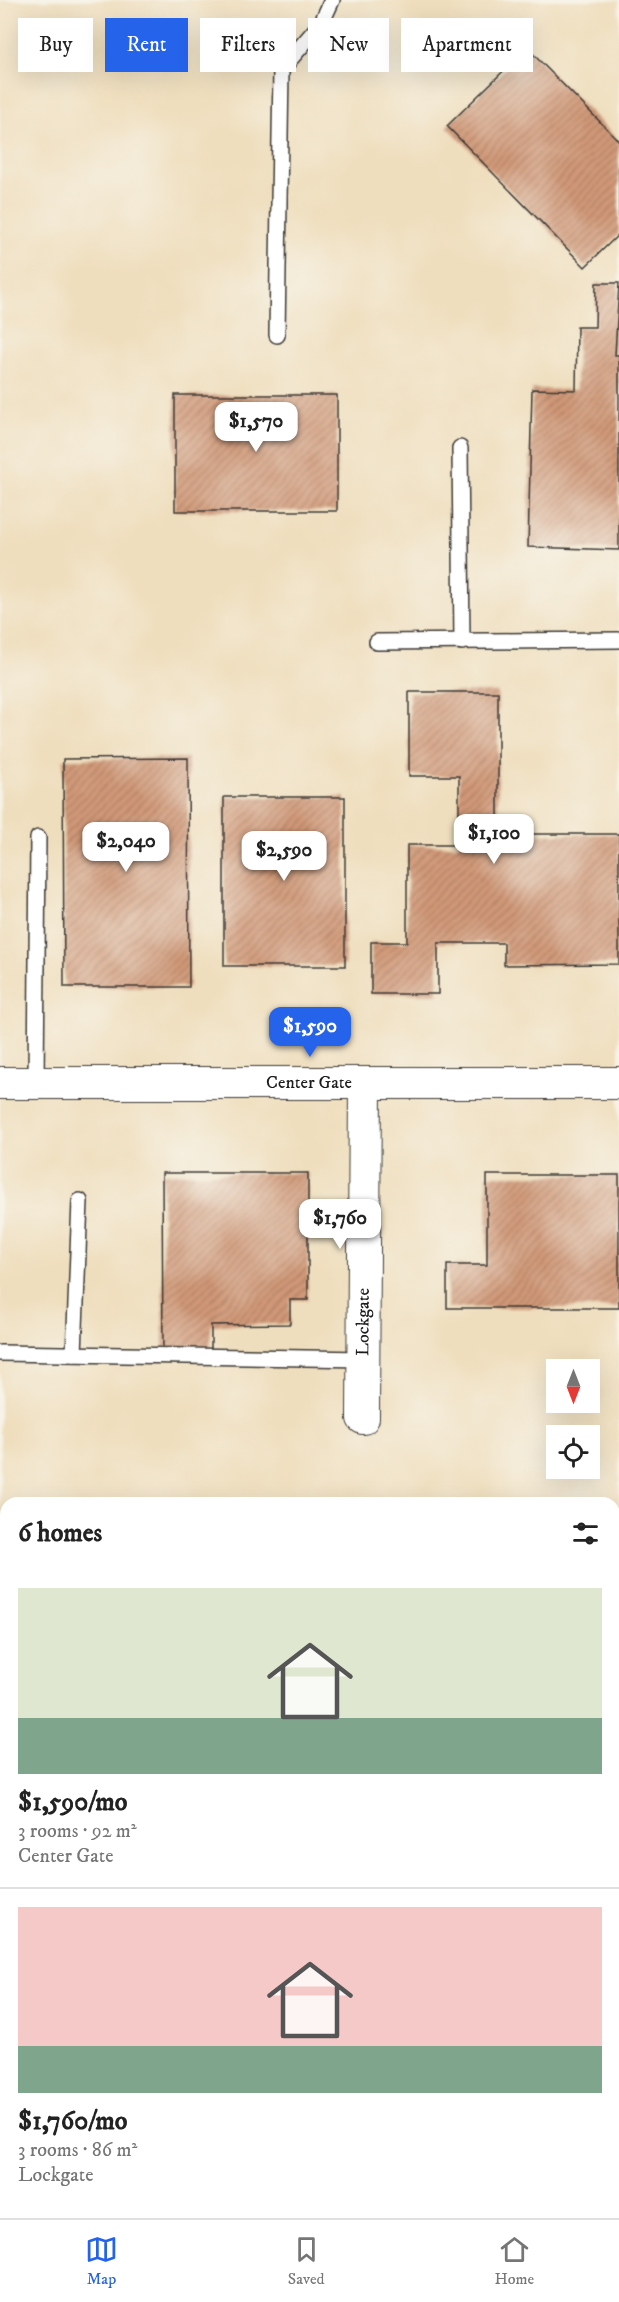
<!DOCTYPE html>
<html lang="en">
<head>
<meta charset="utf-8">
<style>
  :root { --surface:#fff; --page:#f6f6f6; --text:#222; --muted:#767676; --line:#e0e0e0; --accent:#2563eb }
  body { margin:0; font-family:"IM FELL DW Pica",serif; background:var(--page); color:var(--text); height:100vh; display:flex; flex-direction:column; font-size:22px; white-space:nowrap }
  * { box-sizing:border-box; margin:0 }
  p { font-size:20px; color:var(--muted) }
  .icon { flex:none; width:33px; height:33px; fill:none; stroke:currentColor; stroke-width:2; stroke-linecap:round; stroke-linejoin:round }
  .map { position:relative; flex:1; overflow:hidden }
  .drawer { position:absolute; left:0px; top:1497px; width:620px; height:722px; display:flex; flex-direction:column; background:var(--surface); border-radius:18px 18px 0 0; box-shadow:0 6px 24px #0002 }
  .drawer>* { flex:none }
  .guide { position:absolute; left:18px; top:18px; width:584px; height:54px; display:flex; gap:12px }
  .needle { width:39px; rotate:180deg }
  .fabs { position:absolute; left:546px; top:1359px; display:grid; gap:12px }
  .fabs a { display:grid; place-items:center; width:54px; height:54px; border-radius:0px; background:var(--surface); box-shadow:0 6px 24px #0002; font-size:30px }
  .price { position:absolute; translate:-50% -51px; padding:0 14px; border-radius:12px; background:#fff; color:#222; font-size:20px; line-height:39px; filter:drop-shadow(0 2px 3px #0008) }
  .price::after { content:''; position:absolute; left:50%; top:36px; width:18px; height:14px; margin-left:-9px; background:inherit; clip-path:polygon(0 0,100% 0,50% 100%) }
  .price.selected { background:var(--accent); color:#fff }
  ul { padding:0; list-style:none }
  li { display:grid; align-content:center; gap:12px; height:318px; padding:0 18px }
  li+li { border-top:2px solid var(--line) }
  li span { display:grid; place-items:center; height:186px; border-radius:0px; color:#555 }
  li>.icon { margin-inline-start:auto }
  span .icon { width:108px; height:108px; fill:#fffc; stroke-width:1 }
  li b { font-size:26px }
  h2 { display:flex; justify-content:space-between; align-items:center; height:72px; padding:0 18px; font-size:26px }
  .tag { padding:0 21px; border-radius:0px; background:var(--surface); box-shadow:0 6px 24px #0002; font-size:21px; line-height:54px }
  .tag.selected { background:var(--accent); color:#fff }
  .menu { display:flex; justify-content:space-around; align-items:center; height:84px; border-top:2px solid var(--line); background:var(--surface); font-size:16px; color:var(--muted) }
  .menu a { display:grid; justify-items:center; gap:3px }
  .menu .selected { color:var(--accent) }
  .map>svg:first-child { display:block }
  .building { fill:url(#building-hatch) }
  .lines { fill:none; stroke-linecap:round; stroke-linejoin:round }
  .lane-casing { stroke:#3c3934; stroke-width:18 }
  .street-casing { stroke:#3c3934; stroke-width:34 }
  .lane { stroke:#fff; stroke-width:15 }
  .street { stroke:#fff; stroke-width:32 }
  .labels { text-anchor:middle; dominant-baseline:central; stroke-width:5; stroke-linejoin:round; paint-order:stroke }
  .street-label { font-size:18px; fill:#1c1c1c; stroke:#f7f3e8 }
</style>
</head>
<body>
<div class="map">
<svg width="619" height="2218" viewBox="0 0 619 2218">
  <defs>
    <pattern id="building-hatch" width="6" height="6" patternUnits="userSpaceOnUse" patternTransform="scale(1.5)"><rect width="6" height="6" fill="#d19978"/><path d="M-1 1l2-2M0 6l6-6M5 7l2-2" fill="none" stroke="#a97c62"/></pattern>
  </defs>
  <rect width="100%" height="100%" fill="#f7f3e8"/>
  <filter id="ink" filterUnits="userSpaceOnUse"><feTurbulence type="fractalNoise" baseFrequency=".0167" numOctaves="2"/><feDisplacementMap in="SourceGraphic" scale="12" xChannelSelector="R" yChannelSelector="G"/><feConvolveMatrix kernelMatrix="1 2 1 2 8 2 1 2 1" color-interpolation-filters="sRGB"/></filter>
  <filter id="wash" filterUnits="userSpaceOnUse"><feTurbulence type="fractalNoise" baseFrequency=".008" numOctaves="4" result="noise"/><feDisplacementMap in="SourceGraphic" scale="24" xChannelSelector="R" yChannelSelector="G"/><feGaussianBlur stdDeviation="1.35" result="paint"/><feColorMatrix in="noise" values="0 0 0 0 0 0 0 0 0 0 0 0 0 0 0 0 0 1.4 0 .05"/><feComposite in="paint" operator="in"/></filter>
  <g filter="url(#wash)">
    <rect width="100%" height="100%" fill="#efdebd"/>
    <g id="blocks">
      <g class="building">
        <polygon points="527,48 619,141 619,234 585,267 447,126"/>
        <polygon points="596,283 619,283 615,355 619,355 619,550 528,547 532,389 576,390 577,327 595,327"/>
        <rect x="175" y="395" width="162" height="116"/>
        <polygon points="409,692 498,692 498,834 619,834 619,964 504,965 504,943 438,943 438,994 371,994 371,942 407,942 407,845 459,845 459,776 409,776"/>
        <polygon points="188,758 189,987 64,987 63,759"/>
        <rect x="224" y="797" width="121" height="169"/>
        <polygon points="162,1173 308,1173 308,1300 290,1300 290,1324 211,1325 211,1353 163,1353"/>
        <polygon points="487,1175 619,1175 619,1308 447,1308 447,1265 487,1265"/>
        <rect x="614" y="1761" width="5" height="56"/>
        <rect x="0" y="1989" width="6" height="65"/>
        <polygon points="0,2199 6,2199 6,2212 55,2212 55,2218 0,2218"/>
        <polygon points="614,2200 619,2200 619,2218 611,2218"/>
        <polygon points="101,2212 187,2212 186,2218 101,2218"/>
        <rect x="234" y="2212" width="54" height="6"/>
        <rect x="301" y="2212" width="66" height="6"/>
        <rect x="404" y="2212" width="45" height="6"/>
        <rect x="515" y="2212" width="85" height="6"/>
      </g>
    </g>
  </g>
  <g filter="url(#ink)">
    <use href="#blocks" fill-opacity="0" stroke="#3c3934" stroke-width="1.5"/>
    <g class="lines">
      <g class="lane-casing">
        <g id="lane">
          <polyline points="277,335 281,70 322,22 332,0"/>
          <polyline points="460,448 462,642"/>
          <polyline points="377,642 619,640"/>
          <polyline points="36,1083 38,838"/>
          <polyline points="0,1353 364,1359"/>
          <polyline points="74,1354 80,1201"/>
        </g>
      </g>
      <g class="street-casing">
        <g id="street">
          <path id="s1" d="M0 1083H619"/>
          <path id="s2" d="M363 1418 365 1083"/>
          <polyline points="0,1897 6,1897"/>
          <polyline points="614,1897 619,1897"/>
        </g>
      </g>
      <use href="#lane" class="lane"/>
      <use href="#street" class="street"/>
    </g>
  </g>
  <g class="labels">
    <g class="street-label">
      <text stroke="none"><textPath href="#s1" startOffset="309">Center Gate</textPath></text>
      <text stroke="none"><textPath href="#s2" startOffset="96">Lockgate</textPath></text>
    </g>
  </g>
</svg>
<div class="fabs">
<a><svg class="needle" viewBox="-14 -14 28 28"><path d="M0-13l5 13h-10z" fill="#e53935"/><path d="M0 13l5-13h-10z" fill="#767676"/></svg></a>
<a><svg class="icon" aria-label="locate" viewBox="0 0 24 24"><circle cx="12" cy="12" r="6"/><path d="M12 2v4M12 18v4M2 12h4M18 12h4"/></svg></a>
</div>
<b class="price" style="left:256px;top:453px">$1,570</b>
<b class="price" style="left:494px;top:865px">$1,100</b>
<b class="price" style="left:126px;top:873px">$2,040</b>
<b class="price" style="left:284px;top:882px">$2,590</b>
<b class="price selected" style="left:310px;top:1058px">$1,590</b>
<b class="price" style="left:340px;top:1250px">$1,760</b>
<div class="guide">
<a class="tag">Buy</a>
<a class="tag selected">Rent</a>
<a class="tag">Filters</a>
<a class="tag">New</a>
<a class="tag">Apartment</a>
</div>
<section class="drawer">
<h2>6 homes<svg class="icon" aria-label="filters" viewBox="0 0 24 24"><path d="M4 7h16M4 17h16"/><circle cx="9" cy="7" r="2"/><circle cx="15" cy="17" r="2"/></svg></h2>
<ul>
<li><span style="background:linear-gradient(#dfe7d0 70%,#7fa58c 0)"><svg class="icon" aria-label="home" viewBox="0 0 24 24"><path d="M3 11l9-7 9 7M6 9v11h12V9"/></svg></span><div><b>$1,590/mo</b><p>3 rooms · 92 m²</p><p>Center Gate</p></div></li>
<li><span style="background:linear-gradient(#f6c9c9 75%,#7fa58c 0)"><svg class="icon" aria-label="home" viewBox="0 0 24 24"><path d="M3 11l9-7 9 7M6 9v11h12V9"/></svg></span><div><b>$1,760/mo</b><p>3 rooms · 86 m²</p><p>Lockgate</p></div></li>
</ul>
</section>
</div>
<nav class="menu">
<a class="selected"><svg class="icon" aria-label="map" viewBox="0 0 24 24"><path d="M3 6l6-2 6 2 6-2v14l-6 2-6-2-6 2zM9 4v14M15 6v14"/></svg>Map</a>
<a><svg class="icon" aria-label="saved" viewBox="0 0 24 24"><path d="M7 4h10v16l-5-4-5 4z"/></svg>Saved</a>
<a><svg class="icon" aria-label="home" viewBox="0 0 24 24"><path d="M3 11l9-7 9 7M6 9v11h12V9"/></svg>Home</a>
</nav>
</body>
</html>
